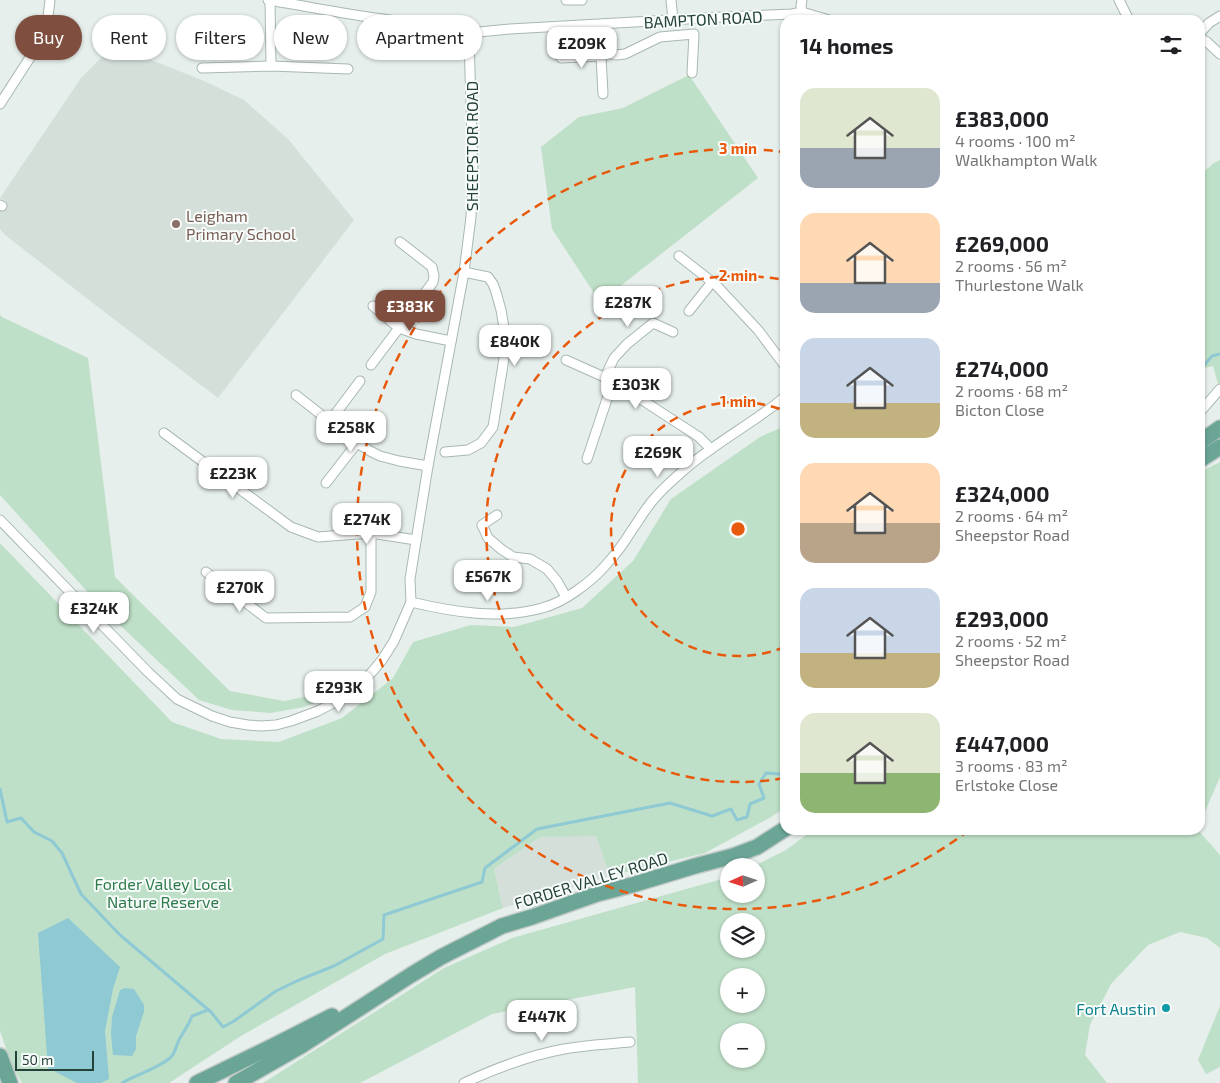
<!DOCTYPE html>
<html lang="en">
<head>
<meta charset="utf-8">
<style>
  :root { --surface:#fff; --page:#f6f6f6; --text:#202124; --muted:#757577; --accent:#7f4e3f }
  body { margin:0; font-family:"Exo 2",sans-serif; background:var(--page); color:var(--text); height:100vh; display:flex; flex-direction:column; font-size:19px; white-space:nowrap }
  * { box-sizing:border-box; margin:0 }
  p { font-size:16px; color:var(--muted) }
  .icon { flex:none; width:28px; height:28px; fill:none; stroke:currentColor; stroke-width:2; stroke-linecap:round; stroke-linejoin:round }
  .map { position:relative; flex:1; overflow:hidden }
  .drawer { position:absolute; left:780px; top:15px; width:425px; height:820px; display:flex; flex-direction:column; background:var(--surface); border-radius:15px; box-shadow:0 1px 4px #0004 }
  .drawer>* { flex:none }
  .guide { position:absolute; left:15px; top:15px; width:475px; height:45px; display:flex; gap:10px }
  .needle { width:32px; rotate:267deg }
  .fabs { position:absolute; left:720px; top:858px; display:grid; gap:10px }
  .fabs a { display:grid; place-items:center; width:45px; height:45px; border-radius:50%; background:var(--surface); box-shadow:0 1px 4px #0004; font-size:25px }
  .scale { position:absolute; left:15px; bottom:12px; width:79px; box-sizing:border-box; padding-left:5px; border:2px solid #24423a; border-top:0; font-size:14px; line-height:18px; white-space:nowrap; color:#24423a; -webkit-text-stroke:4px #f7fbf9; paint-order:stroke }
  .price { position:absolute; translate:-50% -42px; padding:0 11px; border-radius:10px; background:#fff; color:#222; font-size:16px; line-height:32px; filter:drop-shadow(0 1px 2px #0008) }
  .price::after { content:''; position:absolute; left:50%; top:30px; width:15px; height:11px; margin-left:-8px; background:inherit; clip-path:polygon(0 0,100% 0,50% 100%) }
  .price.active { background:var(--accent); color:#fff }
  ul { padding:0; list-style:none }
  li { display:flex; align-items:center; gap:15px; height:125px; padding:0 20px }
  li span { display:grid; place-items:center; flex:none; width:140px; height:100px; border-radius:15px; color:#555 }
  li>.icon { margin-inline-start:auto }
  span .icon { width:60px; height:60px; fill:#fffc; stroke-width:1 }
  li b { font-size:21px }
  h2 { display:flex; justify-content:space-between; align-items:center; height:60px; padding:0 20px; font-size:21px }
  .pill { padding:0 18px; border-radius:22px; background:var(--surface); box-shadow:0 1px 4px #0004; font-size:18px; line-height:45px }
  .pill.active { background:var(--accent); color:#fff }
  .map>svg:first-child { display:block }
  .built { fill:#d4dfda }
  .green { fill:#bfe0c8; fill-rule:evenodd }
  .water { fill:#8ec9d4 }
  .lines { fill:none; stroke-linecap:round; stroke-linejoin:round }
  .stream { stroke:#8ec9d4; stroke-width:3 }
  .minor-casing { stroke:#a8b8b2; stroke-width:11 }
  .primary-casing { stroke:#c2cac8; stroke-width:18 }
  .minor { stroke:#fff; stroke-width:9 }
  .primary { stroke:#6aa596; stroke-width:15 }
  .ring { fill:none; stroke:#e8590c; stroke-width:2.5; stroke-dasharray:9 6 }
  .education-dot { fill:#8d6e63; stroke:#f7fbf9; stroke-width:2 }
  .culture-dot { fill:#0f9aa8; stroke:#f7fbf9; stroke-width:2 }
  .labels { text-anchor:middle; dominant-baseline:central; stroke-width:4; stroke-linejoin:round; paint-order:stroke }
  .street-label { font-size:16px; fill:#24423a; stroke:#f7fbf9 }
  .education-label { font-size:16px; fill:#785e54; stroke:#f7fbf9; text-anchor:start }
  .park-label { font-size:16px; fill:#2d7a4b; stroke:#f7fbf9 }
  .culture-label { font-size:16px; fill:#0d838f; stroke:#f7fbf9; text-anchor:end }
  .centre { fill:#e8590c; stroke:#f7fbf9; stroke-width:2.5 }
  .ring-label { font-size:15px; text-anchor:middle; font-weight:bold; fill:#e8590c; stroke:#f7fbf9; stroke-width:4; stroke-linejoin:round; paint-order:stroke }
</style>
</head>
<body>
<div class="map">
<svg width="1220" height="1083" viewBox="0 0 1220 1083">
  <rect width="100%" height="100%" fill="#e6efeb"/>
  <g class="built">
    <polygon points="114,45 204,81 244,100 288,139 354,220 218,398 111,317 5,235 0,229 0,210 6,201 0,198 81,78"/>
    <polygon points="596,835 610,876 503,908 494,869 540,837"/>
  </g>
  <g class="green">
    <polygon points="689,75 758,178 600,302 552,229 541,147 579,117 623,108"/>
    <polygon points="1220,160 1220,390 1213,366 1200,369 1200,175 1214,163"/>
    <polygon points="0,315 2,317 88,358 115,577 230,691 284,701 323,693 327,698 304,707 271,713 232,710 199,700 103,609 0,495"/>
    <polygon points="785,426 785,808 771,817 705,853 610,876 596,836 540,837 494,869 503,908 385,954 241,1036 169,1083 22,1083 12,1065 0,1031 0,543 172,722 221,739 279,742 342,718 393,678 413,642 471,625 514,627 582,608 633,561 671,499 760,437"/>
    <polygon points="1220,462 1220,777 1200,823 1200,472"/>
    <path d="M813 830H1198L1220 855V948L1207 938 1180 932 1148 945 1111 984 1090 1025 1085 1055 1107 1083H638L635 987 492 1014 360 1083H263L444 968 512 938 729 877V894H756V866H754L786 850ZM729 921H756V949H729ZM729 976H756V1004H729ZM729 1031H756V1059H729Z"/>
    <polygon points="1220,1006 1220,1067 1206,1074 1198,1060"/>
  </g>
  <g class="water">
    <polygon points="68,918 120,967 113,989 105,1031 109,1079 101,1083 77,1083 48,1068 38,933"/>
    <polygon points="125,988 134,989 144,1005 144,1012 136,1036 136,1049 132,1056 113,1055 111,1034 112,1017 120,990"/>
  </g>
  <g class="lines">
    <g class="stream">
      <polyline points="1200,370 1212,356 1220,354"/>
      <polyline points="0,789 7,822 21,818 34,832 52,841 62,853 81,894 120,935 211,1012 223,1027 234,1021 276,991 299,980 334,966 383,939 384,915 482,882 485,868 537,829 670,803 712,816 731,809 737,820 747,817 750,804 764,798 759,784 766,773 780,774 785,780"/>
      <path d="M122 1083C137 1074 157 1069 170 1058 175 1054 176 1046 179 1040 183 1032 189 1025 192 1016L208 1010"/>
    </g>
    <g class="minor-casing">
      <g id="minor">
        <path d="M268 0C306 6 344 14 383 19 412 24 442 26 469 38L479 32 510 29 723 17 792 14 802 12 829 20"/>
        <polyline points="270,0 271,66"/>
        <polyline points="566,0 582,0"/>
        <polyline points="671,0 673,20"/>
        <polyline points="1119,0 1129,20"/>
        <polyline points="802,12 801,6 802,0"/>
        <polyline points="605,24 607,53"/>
        <polyline points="1200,33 1209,23 1220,16"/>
        <polyline points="1200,38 1207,42 1220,54"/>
        <polyline points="601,56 603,94"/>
        <polyline points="561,58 601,56 607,53 616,55 625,54 660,37 694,34 692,73"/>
        <polyline points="202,68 271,66 348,69"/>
        <polyline points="0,104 40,42 47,25 50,0"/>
        <polyline points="0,205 2,206"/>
        <polyline points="400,242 432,267 434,276 433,282 399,328 416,334 451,341"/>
        <polyline points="679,256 716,285 758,330 785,366"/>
        <polyline points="689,311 712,282"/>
        <polyline points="566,360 613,381 699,437 711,449"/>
        <polyline points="371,365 399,328 373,306"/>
        <polyline points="605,377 614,358 627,344 653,323 673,332"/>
        <polyline points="296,395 357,443 370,451 380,456 399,461 428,466"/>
        <polyline points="1200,412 1220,389"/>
        <polyline points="330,421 360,381"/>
        <polyline points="164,433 291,527 318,537 371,533 416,540"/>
        <polyline points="445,452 468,450 481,443 493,427 505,352 505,333 501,310 496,292 493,284 488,277 464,272"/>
        <polyline points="587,459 613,381"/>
        <polyline points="326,483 357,443"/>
        <polyline points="497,515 482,525 488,538 501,549 513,557 530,559 547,569 557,581 566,597"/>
        <polyline points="0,520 148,672 177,699 212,716 230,722 248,725 261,726 276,725 291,721 318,711 339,700 353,689 372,672 382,660 394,641 411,602 410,579 428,466 464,272 471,217 473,173 469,38"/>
        <polyline points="206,572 266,618 350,617 365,607 371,592 371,533"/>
        <path d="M411 602C453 612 500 620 542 608 563 603 591 582 605 566 614 556 623 545 630 533 638 522 645 509 654 499 663 488 674 479 684 470 705 451 735 433 758 417 767 410 778 404 785 396"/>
        <path d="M464 1083C494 1069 531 1055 564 1049 585 1045 608 1044 630 1042"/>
      </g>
    </g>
    <g class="primary-casing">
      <g id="primary">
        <polyline points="1200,442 1220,428"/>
        <polyline points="1200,460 1220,447"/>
        <polyline points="0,1056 10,1083"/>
        <polyline points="197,1083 275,1045 332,1016"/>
        <polyline points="236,1083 301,1046 411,975 441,957 502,926 532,917 597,894 632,885 695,866 733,856 757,847 785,829"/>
      </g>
    </g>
    <use href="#minor" class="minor"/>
    <use href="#primary" class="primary"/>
  </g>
  <g class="ring">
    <path d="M785 647A127 127 0 1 1 785 411"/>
    <path d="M784 778A253 253 0 1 1 784 280"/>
    <path d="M969 830A380 380 0 1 1 784 152"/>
  </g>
  <circle class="education-dot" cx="176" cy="224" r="5"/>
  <circle class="culture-dot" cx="1166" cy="1008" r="5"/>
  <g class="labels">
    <g class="street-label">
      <text transform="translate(703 19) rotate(-3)">BAMPTON ROAD</text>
      <text transform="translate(471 146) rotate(-90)">SHEEPSTOR ROAD</text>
      <text transform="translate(591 880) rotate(-17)">FORDER VALLEY ROAD</text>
    </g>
    <g class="education-label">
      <text x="186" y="215">Leigham<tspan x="186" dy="18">Primary School</tspan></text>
    </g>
    <g class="park-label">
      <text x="163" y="883">Forder Valley Local<tspan x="163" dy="18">Nature Reserve</tspan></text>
    </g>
    <g class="culture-label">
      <text x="1156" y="1008">Fort Austin</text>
    </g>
  </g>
  <circle cx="738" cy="529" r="8" class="centre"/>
  <g class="ring-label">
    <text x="738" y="154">3 min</text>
    <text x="738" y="281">2 min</text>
    <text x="738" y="407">1 min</text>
  </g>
</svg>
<div class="fabs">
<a><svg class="needle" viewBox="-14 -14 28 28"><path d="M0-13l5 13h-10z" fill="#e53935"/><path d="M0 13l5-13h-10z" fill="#757577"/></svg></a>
<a><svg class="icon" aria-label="layers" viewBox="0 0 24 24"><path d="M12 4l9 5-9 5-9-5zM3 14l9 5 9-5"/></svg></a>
<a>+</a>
<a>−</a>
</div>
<div class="scale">50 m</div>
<b class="price" style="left:582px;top:69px">£209K</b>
<b class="price" style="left:628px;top:328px">£287K</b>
<b class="price active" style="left:410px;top:332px">£383K</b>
<b class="price" style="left:515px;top:367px">£840K</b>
<b class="price" style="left:636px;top:410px">£303K</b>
<b class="price" style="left:351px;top:453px">£258K</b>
<b class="price" style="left:658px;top:478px">£269K</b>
<b class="price" style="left:233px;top:499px">£223K</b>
<b class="price" style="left:367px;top:545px">£274K</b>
<b class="price" style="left:488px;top:602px">£567K</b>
<b class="price" style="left:240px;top:613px">£270K</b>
<b class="price" style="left:94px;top:634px">£324K</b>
<b class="price" style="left:339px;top:713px">£293K</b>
<b class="price" style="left:542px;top:1042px">£447K</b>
<div class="guide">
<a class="pill active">Buy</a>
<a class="pill">Rent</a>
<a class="pill">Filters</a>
<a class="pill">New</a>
<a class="pill">Apartment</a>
</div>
<section class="drawer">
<h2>14 homes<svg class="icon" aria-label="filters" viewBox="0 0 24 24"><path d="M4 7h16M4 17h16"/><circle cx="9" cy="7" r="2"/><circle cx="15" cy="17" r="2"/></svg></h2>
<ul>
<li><span style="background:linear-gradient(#dfe7d0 60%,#9aa5b1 0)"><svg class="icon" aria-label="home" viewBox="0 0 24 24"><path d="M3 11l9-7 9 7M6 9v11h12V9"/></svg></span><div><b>£383,000</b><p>4 rooms · 100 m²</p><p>Walkhampton Walk</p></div></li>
<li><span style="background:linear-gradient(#ffd9b3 70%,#9aa5b1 0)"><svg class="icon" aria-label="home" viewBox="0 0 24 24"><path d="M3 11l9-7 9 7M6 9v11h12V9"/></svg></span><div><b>£269,000</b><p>2 rooms · 56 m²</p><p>Thurlestone Walk</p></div></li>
<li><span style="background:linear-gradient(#c9d6e8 65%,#c2b280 0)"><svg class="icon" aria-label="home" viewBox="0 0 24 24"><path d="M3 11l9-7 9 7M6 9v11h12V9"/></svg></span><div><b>£274,000</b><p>2 rooms · 68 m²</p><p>Bicton Close</p></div></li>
<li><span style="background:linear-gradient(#ffd9b3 60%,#b9a48a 0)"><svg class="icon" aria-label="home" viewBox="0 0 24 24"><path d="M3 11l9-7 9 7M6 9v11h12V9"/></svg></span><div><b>£324,000</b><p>2 rooms · 64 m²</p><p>Sheepstor Road</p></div></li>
<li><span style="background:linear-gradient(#c9d6e8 65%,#c2b280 0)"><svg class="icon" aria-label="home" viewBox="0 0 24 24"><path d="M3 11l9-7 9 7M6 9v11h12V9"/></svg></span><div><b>£293,000</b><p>2 rooms · 52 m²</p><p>Sheepstor Road</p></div></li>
<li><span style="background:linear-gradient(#dfe7d0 60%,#8fb573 0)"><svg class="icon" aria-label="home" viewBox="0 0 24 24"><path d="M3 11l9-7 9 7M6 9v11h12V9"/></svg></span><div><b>£447,000</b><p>3 rooms · 83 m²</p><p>Erlstoke Close</p></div></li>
</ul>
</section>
</div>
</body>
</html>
